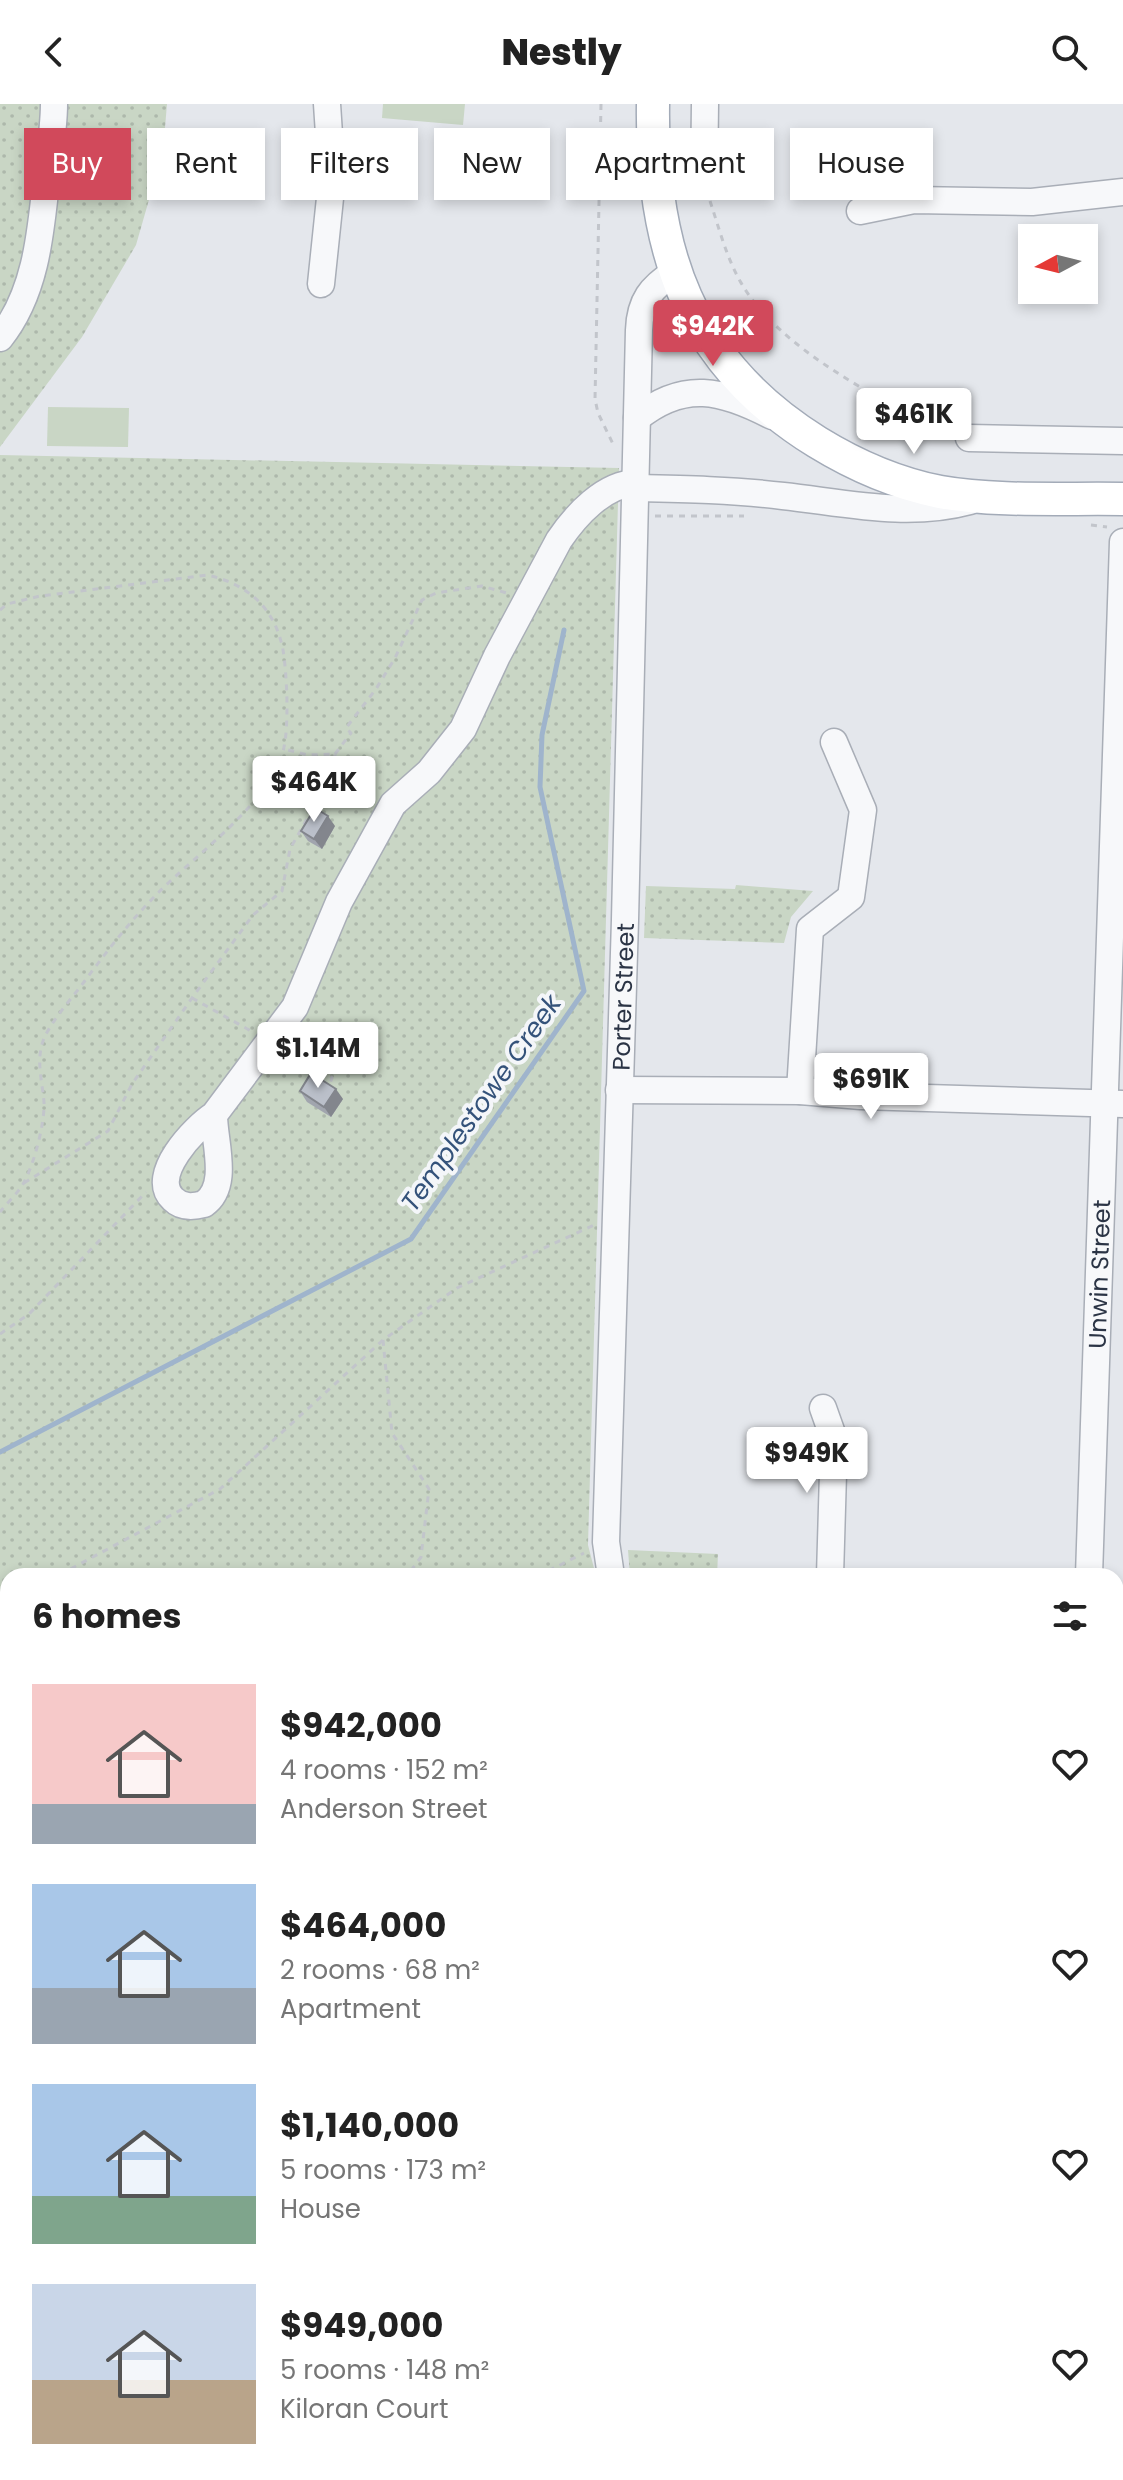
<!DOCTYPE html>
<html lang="en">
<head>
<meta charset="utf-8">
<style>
  :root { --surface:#fff; --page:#f6f6f6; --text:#222; --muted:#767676; --accent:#d1495b }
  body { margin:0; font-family:Poppins,sans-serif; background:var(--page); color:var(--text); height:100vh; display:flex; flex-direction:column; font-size:30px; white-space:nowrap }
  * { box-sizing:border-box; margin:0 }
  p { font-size:26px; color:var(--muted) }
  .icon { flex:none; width:44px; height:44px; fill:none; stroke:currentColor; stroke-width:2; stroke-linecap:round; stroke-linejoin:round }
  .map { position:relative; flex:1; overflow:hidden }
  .details { position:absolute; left:0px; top:1464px; width:1124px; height:912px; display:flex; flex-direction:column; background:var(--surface); border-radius:24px 24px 0 0; box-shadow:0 4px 12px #0003 }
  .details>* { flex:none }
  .top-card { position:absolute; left:24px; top:24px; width:1076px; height:72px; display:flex; gap:16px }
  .needle { width:52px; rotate:263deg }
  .fabs { position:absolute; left:1018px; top:120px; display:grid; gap:16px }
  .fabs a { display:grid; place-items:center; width:80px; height:80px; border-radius:0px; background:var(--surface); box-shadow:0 4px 12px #0003; font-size:40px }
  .price { position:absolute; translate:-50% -68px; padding:0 18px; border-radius:8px; background:#fff; color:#222; font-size:26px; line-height:52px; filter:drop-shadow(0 2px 4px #0008) }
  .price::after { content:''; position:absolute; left:50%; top:48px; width:24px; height:18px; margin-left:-12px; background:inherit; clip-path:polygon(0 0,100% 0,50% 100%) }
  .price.on { background:var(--accent); color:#fff }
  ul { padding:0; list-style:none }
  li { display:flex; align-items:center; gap:24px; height:200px; padding:0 32px }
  li span { display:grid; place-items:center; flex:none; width:224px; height:160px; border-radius:0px; color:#555 }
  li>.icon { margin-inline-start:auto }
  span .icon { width:96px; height:96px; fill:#fffc; stroke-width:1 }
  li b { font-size:34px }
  h2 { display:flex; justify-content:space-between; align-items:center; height:96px; padding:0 32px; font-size:34px }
  .tag { padding:0 28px; border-radius:0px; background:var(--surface); box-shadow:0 4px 12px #0003; font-size:28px; line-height:72px }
  .tag.on { background:var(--accent); color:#fff }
  header { display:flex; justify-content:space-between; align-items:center; height:104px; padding:0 32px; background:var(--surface); font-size:36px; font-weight:800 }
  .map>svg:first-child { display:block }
  .park { fill:url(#park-dots) }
  .garden { fill:#c9d6c5 }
  .water { fill:url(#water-waves) }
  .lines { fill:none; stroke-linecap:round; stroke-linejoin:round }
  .stream { stroke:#9fb4cc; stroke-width:5 }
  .minor-casing { stroke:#a9aeb7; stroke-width:29 }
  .major-casing { stroke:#a3abb8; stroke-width:35 }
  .path { stroke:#c2c5cb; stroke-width:3; stroke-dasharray:6 6; stroke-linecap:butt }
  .minor { stroke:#f7f8fa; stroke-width:26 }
  .major { stroke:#fff; stroke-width:32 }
  .wall { fill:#a1a5ae }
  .shaded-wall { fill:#83868d }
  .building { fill:#bbc0ca; stroke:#83868d; stroke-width:2 }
  .labels { text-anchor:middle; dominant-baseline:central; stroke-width:8; stroke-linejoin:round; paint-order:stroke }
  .street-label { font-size:24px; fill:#2b3445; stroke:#f4f6f9 }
  .water-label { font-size:26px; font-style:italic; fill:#34527a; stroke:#f4f6f9 }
</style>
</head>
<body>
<header><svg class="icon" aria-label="back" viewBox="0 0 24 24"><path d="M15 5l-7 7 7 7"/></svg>Nestly<svg class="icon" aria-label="search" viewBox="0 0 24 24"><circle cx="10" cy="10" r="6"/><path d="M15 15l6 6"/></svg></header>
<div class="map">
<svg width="1123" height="2376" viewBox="0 0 1123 2376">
  <defs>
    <pattern id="park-dots" width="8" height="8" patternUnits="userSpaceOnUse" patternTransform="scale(2)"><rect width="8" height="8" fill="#c9d6c5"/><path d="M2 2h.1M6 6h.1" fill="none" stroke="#adb8ab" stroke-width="1.8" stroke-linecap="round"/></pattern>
    <pattern id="water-waves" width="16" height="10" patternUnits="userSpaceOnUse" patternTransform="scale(2)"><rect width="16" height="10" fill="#9fb4cc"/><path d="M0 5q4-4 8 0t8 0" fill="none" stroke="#8293a7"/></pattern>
  </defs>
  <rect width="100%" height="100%" fill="#e4e7ec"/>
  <g class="park">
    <polygon points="0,0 167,0 163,47 136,141 82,233 0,343"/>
    <polygon points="0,351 619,364 588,1441 596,1472 8,1472 8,1801 0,1806"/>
    <polygon points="736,781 813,787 791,813 784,839 644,834 646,782 735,785"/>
    <polygon points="628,1446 718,1450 717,1472 630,1472"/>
    <polygon points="8,1922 8,2368 34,2368 27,2376 0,2376 0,1931"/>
  </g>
  <g class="garden">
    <polygon points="383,0 465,0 463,21 382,14"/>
    <polygon points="48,303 129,304 128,343 47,342"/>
  </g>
  <g class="water">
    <polygon points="8,1797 8,1922 0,1931 0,1805"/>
    <polygon points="34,2368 145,2368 136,2376 27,2376"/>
  </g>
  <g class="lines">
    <g class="stream">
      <polyline points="0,1348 411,1135 584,887 540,683 542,631 564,526"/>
      <polyline points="0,1691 8,1702"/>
    </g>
    <g class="minor-casing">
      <g id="minor">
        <polyline points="704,77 705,0"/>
        <polyline points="860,107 914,96 1032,98 1123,88"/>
        <polyline points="321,180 332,75 327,0"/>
        <path d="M0 234C37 188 41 126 47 68 50 46 54 23 54 0"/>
        <path d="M637 314C684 276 722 286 772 312"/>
        <polyline points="969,334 1123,337"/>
        <path d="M636 384C685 385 734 386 783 392 846 399 907 414 970 397"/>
        <polyline points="619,986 800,987 861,992 1123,1000"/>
        <polyline points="800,987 810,825 851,793 863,706 834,638"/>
        <path d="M214 1011C214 1038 230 1082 204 1100 193 1103 182 1104 173 1095 148 1072 195 1023 214 1011L295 903 339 798 393 700 429 668 463 625 497 552 559 436C576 411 604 380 636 379"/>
        <polyline points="823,1304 834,1335 830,1472"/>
        <path id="s1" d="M611 1472 606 1438 625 816 639 226C640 197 651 183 675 168"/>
        <path id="s2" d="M1089 1472 1123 438"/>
        <polyline points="1116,1595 1123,1595"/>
        <polyline points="1057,2376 1057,2368"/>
      </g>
    </g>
    <g class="major-casing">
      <path id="major" d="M653 0C651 145 688 258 817 338 856 362 895 379 940 388 996 398 1065 394 1123 395"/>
    </g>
    <g class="path">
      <polyline points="601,0 595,295 598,309 613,340"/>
      <path d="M710 97C719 124 726 152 740 177 778 245 881 296 949 330"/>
      <polyline points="655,412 744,412"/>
      <polyline points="1091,421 1107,423"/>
      <path d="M0 506 7 500 40 492 207 471C248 480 275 504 283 546 287 570 289 620 284 643 275 695 194 752 158 789 131 816 107 847 84 878 71 895 55 913 45 932 35 954 42 975 44 998 45 1019 34 1061 23 1080 17 1090 7 1099 0 1108"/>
      <polyline points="335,650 351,629 346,624 376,585 395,554 422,496 436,489 482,482 507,489"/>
      <polyline points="192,894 251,927"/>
      <path d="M289 949C303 958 322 961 332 974L329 982"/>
      <polyline points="24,1079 108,1027 132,980 192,894 253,811 282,787 290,745 335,665 335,650 308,651 284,645"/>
      <polyline points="0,1230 29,1210 146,1088"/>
      <polyline points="383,1236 392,1329 429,1385 421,1453 407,1472"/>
      <polyline points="62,1472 63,1469 220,1385 383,1236 457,1184 594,1121"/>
      <polyline points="538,1472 584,1449"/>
      <polyline points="0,1656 8,1655"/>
      <polyline points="0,1983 8,1975"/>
      <polyline points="0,2322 8,2316"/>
    </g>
    <use href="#minor" class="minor"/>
    <use href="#major" class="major"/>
  </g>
  <g class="wall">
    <polygon points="335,722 322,745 308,737 301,727"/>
    <polygon points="300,987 343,995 331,1013 307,998"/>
  </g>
  <g class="shaded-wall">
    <polygon points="328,712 335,722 322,745 314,735"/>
    <polygon points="336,985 343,995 331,1013 324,1003"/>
  </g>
  <g class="building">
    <polygon points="315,704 328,712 314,735 301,727"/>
    <polygon points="311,969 336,985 324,1003 300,987"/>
  </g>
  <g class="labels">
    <g class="street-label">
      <text stroke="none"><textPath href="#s1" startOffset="580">Porter Street</textPath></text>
      <text stroke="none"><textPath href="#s2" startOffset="302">Unwin Street</textPath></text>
    </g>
    <g class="water-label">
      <text transform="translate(481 999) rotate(-55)">Templestowe Creek</text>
    </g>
  </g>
</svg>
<div class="fabs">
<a><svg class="needle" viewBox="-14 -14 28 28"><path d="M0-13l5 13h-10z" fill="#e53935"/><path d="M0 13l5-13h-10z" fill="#767676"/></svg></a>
</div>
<b class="price on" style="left:713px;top:264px">$942K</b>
<b class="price" style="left:914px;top:352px">$461K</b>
<b class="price" style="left:314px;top:720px">$464K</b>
<b class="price" style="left:318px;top:986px">$1.14M</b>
<b class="price" style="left:871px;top:1017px">$691K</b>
<b class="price" style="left:807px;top:1391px">$949K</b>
<div class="top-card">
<a class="tag on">Buy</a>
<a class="tag">Rent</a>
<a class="tag">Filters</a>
<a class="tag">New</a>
<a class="tag">Apartment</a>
<a class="tag">House</a>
</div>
<section class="details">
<h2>6 homes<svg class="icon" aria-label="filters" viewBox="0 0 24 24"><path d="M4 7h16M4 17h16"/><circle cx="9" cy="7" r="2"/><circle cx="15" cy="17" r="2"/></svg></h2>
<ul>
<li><span style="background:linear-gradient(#f6c9c9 75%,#9aa5b1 0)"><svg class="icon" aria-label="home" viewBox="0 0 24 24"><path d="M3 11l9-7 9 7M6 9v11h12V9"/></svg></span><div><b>$942,000</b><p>4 rooms · 152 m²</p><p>Anderson Street</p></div><svg class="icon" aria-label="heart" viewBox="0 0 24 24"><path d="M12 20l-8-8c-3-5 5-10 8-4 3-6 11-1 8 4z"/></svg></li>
<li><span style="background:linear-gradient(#a9c7e8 65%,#9aa5b1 0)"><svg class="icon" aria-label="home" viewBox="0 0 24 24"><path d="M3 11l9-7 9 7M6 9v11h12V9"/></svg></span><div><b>$464,000</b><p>2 rooms · 68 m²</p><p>Apartment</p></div><svg class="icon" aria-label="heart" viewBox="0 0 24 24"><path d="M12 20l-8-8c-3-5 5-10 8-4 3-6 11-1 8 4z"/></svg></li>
<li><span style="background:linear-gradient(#a9c7e8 70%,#7fa58c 0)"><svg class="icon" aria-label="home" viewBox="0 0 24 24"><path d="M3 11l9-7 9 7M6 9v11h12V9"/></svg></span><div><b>$1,140,000</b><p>5 rooms · 173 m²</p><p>House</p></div><svg class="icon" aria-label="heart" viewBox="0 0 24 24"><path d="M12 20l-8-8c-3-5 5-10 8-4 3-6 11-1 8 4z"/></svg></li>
<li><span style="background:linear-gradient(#c9d6e8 60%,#b9a48a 0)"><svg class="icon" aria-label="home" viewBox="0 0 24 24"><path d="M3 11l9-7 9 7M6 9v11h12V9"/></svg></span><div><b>$949,000</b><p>5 rooms · 148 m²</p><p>Kiloran Court</p></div><svg class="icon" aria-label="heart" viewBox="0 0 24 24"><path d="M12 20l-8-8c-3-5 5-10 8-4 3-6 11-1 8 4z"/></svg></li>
</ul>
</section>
</div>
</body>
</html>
